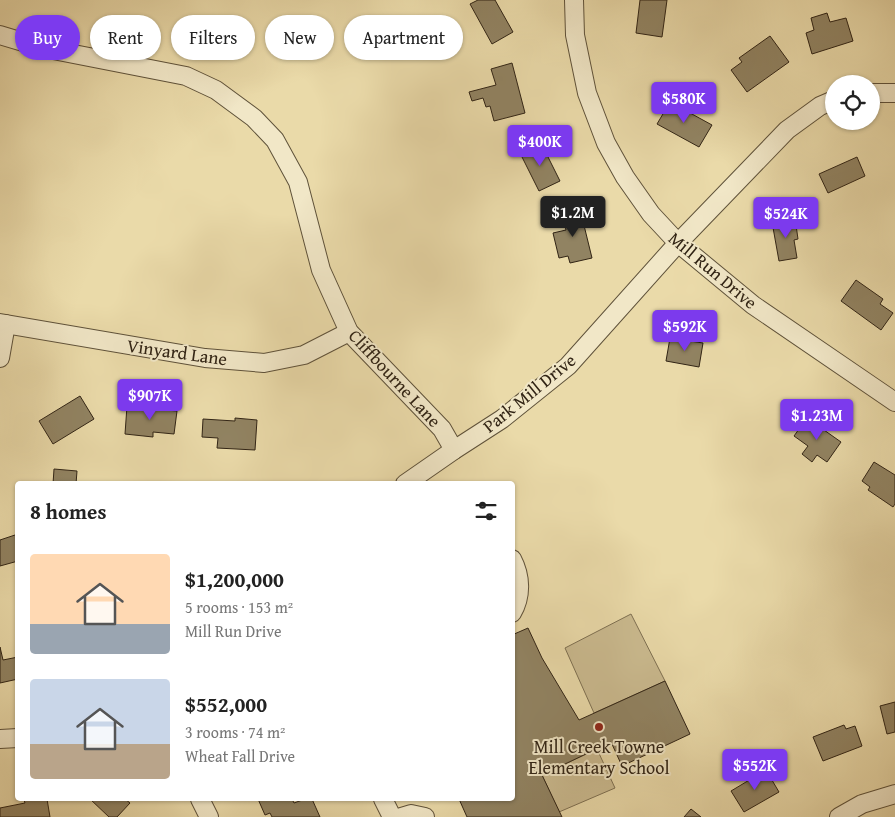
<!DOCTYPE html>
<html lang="en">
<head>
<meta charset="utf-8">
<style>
  :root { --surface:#fff; --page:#f2f2f2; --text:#222; --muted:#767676; --accent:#7c3aed }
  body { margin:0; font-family:"Gentium Book Plus",serif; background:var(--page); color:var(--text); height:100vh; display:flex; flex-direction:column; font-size:19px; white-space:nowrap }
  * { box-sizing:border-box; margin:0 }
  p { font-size:16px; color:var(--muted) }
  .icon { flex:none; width:28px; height:28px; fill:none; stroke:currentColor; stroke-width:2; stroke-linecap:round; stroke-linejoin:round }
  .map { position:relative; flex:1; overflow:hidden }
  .details { position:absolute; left:15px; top:481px; width:500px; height:320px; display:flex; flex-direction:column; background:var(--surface); border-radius:5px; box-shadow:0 1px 4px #0004 }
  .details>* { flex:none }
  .guide { position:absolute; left:15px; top:15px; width:500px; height:45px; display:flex; gap:10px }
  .controls { position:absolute; left:825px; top:75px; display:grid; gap:10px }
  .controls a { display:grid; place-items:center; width:55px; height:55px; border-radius:50%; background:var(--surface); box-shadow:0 1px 4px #0004; font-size:25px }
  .price { position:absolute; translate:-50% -42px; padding:0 11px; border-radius:5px; background:var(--accent); color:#fff; font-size:16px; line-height:32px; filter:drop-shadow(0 1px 2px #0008) }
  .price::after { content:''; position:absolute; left:50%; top:30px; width:15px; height:11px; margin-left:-8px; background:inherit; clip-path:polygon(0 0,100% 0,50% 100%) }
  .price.current { background:#222; color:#fff }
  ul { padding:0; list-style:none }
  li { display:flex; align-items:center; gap:15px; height:125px; padding:0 15px }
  li span { display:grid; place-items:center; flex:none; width:140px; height:100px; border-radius:5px; color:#555 }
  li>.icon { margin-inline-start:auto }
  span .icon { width:60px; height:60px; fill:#fffc; stroke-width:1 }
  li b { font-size:21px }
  h2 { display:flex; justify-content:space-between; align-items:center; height:60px; padding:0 15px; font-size:21px }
  .tag { padding:0 18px; border-radius:22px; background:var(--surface); box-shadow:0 1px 4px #0004; font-size:18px; line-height:45px }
  .tag.current { background:var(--accent); color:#fff }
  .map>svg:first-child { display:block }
  .green { fill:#cbbb90; stroke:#7e7052 }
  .building { fill:#918362; stroke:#312415 }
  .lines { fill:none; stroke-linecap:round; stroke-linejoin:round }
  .minor-casing { stroke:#5f523a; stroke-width:20 }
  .minor { stroke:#f1e7c7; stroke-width:18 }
  .poi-dot { fill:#8f2418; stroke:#f1e7c7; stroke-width:2 }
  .labels { text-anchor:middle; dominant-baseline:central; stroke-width:4; stroke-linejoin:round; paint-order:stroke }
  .street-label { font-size:18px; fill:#312415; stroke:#f1e7c7 }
  .poi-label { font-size:18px; fill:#312415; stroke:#f1e7c7 }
</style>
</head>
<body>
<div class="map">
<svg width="895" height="817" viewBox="0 0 895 817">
  <rect width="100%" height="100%" fill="#eadaa9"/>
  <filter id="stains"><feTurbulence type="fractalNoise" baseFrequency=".004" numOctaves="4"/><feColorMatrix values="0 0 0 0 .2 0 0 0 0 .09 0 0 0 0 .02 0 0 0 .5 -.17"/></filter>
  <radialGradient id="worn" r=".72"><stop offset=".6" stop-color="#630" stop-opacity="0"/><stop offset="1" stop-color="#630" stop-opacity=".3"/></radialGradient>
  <g class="green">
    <polygon points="631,614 665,681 594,713 565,648"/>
    <polygon points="597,749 615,788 559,812 542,775"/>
  </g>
  <g class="building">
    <polygon points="478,0 495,0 513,32 492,44 470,4"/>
    <polygon points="640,0 667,0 662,37 636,33"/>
    <polygon points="827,13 830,22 846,18 853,41 812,54 806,33 814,30 811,18"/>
    <polygon points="770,36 789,62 747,92 731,70 742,62 739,58"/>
    <polygon points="512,63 525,113 494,121 490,106 486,107 483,98 472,101 469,92 496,85 491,69"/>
    <polygon points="670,102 712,125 699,147 657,124"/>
    <polygon points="541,143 560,181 539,191 520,153"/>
    <polygon points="857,157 865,176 828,193 819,174"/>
    <polygon points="580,209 592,258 570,263 568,256 559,258 553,233 566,230 562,213"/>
    <polygon points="795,218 798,239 794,240 797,258 779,261 772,222"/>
    <polygon points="856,280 883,299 880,304 893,313 881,330 841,301"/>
    <polygon points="670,338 703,343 699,367 666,361"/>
    <polygon points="80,396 94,419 53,444 39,421"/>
    <polygon points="127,406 177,411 174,434 153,432 153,437 125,434"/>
    <polygon points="235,418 257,420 255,450 217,448 218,438 202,437 203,419 235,421"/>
    <polygon points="807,418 841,442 827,462 817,455 812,462 802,454 808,446 794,436"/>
    <polygon points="874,462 895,475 895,504 893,507 868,490 870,487 862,481"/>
    <polygon points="54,469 77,471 76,484 53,484"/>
    <polygon points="18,534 18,561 0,566 0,540"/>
    <polygon points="528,628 542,658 579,720 665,681 690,734 622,766 611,742 542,775 562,817 467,817 459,799 512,799 512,635"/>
    <polygon points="0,647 3,660 18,657 18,679 0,683"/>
    <polygon points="895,702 895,732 887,734 880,706"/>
    <polygon points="844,725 846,729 855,726 862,746 823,761 813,737"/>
    <polygon points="766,770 779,792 744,812 731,791"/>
    <polygon points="29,799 47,799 50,817 0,817 0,808 25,803 24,800"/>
    <polygon points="90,799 125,799 130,803 117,817 109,817"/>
    <polygon points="258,799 292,799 294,803 305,799 312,799 320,817 272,817 270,813 265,815"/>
    <polygon points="691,809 701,817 684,817"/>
  </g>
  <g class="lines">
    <g class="minor-casing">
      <g id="minor">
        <polyline points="574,0 575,35 587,93 606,143 625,177 651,214 678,243 753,305 895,402"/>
        <polyline points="0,35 43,48 186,76 216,90 254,118 275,140 298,182 321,270 349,332 442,429 454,450"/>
        <polyline points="871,93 895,93"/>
        <polyline points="0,323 205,358 264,363 304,355 349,332"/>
        <polyline points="0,358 6,324"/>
        <polyline points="405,484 454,450 502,419 568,366 678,243 787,130 820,106 834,100"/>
        <path d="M512 559C521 576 522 596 512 613"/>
        <polyline points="0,739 18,738"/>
        <polyline points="200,799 209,817"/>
        <polyline points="383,799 392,817"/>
        <polyline points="401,817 411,814 425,817"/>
        <polyline points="839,817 862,804 895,794"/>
      </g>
    </g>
    <use href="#minor" class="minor"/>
  </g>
  <circle class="poi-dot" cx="599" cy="727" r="5"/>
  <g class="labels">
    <g class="street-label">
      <text transform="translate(713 270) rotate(40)">Mill Run Drive</text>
      <text transform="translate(177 352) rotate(8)">Vinyard Lane</text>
      <text transform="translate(395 378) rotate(47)">Cliffbourne Lane</text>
      <text transform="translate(529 393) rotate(-39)">Park Mill Drive</text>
    </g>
    <g class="poi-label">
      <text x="599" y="746">Mill Creek Towne<tspan x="599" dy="21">Elementary School</tspan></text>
    </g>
  </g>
  <rect width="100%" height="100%" filter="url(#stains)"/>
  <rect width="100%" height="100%" fill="url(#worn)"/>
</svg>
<div class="controls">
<a><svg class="icon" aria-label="locate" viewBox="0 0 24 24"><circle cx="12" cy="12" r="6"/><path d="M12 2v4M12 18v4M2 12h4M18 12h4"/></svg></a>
</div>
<b class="price" style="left:684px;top:124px">$580K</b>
<b class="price" style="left:540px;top:167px">$400K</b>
<b class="price current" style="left:573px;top:238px">$1.2M</b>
<b class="price" style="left:786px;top:239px">$524K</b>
<b class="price" style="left:685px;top:352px">$592K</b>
<b class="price" style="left:150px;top:421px">$907K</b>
<b class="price" style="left:817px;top:441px">$1.23M</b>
<b class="price" style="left:755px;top:791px">$552K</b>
<div class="guide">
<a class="tag current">Buy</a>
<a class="tag">Rent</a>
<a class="tag">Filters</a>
<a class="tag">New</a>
<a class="tag">Apartment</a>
</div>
<section class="details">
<h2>8 homes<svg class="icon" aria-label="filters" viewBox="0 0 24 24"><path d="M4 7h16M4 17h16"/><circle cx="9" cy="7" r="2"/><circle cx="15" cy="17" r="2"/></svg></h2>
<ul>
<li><span style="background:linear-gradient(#ffd9b3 70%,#9aa5b1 0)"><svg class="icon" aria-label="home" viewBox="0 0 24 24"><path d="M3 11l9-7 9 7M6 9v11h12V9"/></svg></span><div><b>$1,200,000</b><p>5 rooms · 153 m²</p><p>Mill Run Drive</p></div></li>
<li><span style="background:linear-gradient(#c9d6e8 65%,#b9a48a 0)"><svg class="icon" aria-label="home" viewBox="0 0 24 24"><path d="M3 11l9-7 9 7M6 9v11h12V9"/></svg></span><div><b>$552,000</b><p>3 rooms · 74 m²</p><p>Wheat Fall Drive</p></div></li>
</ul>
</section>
</div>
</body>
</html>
